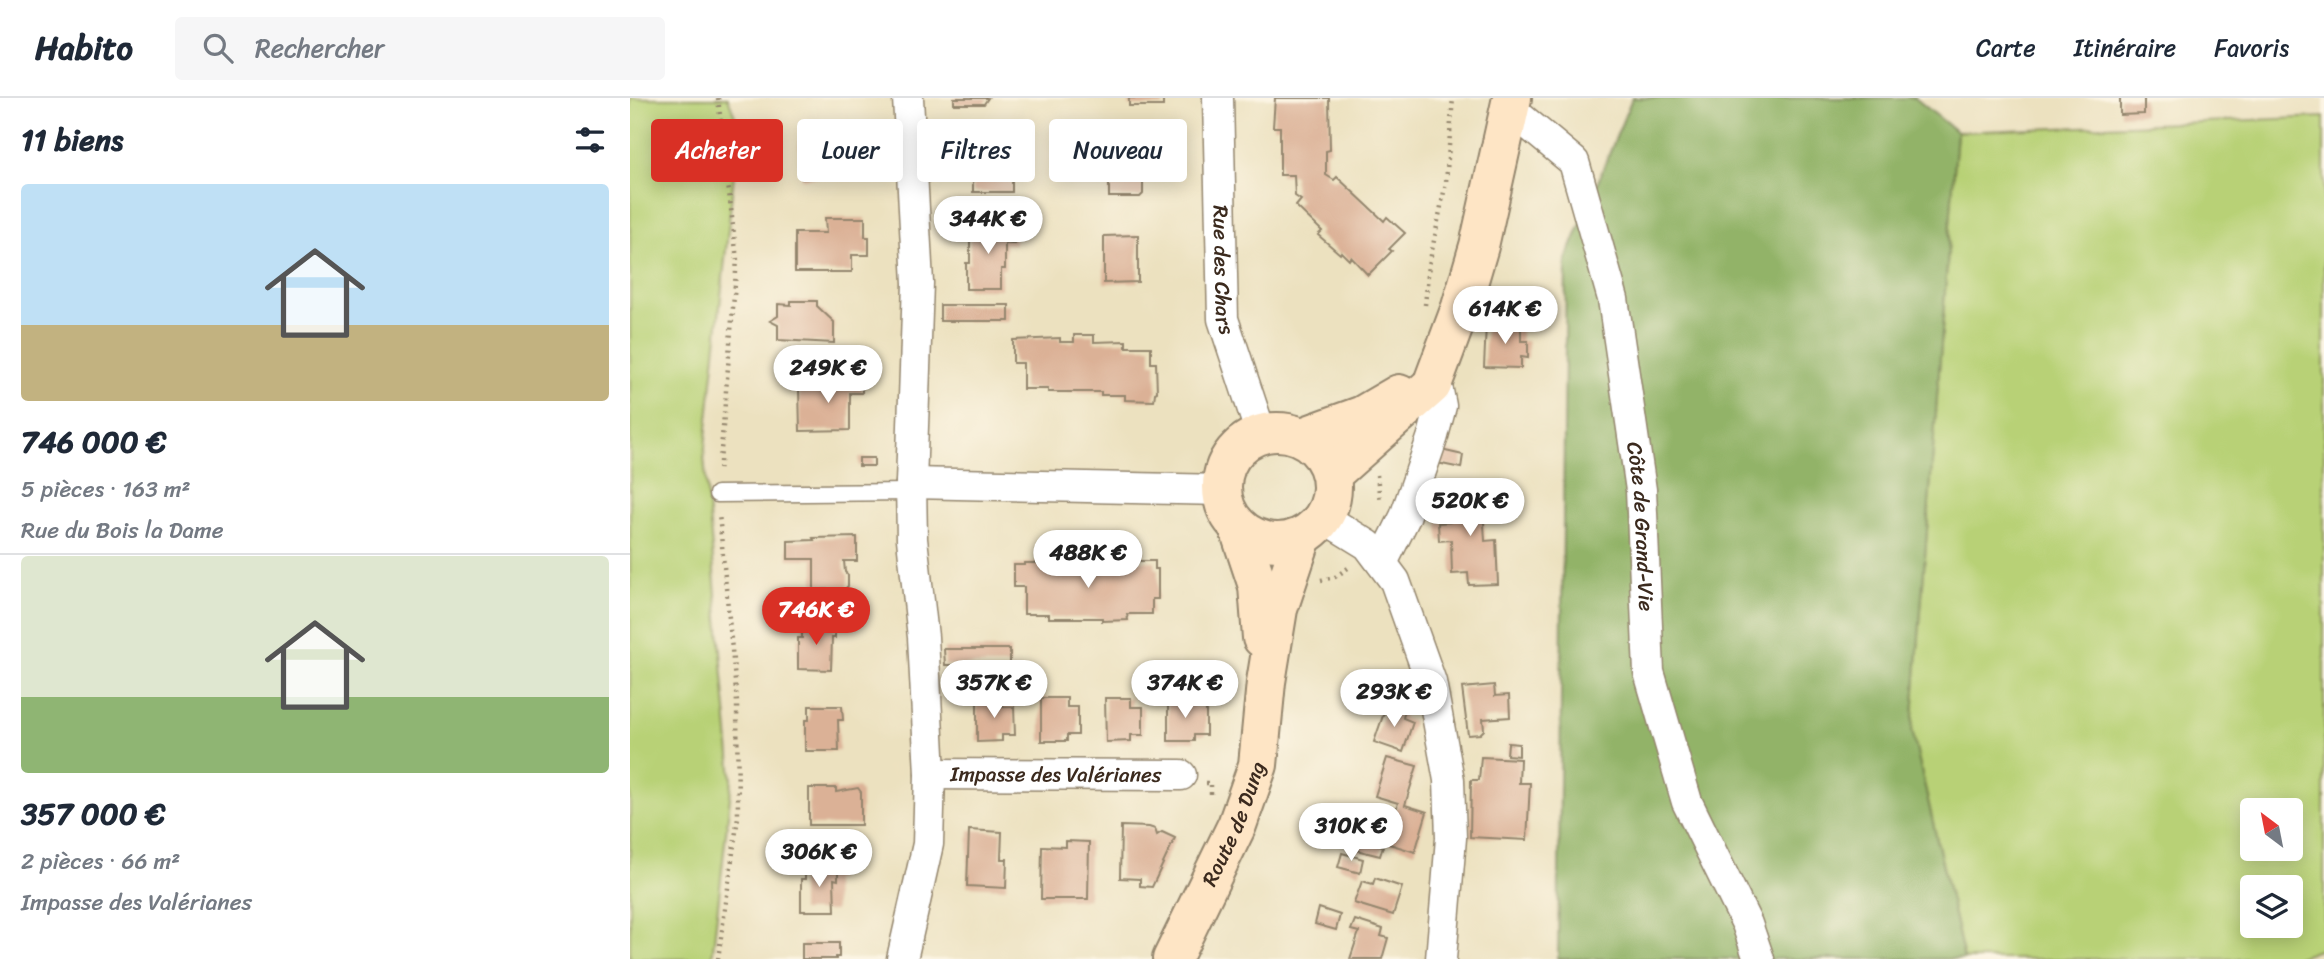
<!DOCTYPE html>
<html lang="fr">
<head>
<meta charset="utf-8">
<style>
  :root { --surface:#fff; --page:#f6f6f7; --text:#1f2937; --muted:#747a83; --line:#e0e1e3; --accent:#d93025 }
  body { margin:0; font-family:Sriracha,sans-serif; background:var(--page); color:var(--text); height:100vh; display:flex; flex-direction:column; font-size:26px; white-space:nowrap }
  * { box-sizing:border-box; margin:0 }
  p { font-size:23px; color:var(--muted) }
  .icon { flex:none; width:38px; height:38px; fill:none; stroke:currentColor; stroke-width:2; stroke-linecap:round; stroke-linejoin:round }
  .map { position:relative; flex:1; overflow:hidden }
  .panel { display:flex; flex-direction:column; background:var(--surface); width:630px }
  .panel>* { flex:none }
  .banner { position:absolute; left:21px; top:21px; width:665px; height:63px; display:flex; gap:14px }
  .needle { width:46px; rotate:328deg }
  .buttons { position:absolute; left:1610px; top:700px; display:grid; gap:14px }
  .buttons a { display:grid; place-items:center; width:63px; height:63px; border-radius:7px; background:var(--surface); box-shadow:0 4px 18px #0003; font-size:35px }
  .price { position:absolute; translate:-50% -60px; padding:0 16px; border-radius:24px; background:#fff; color:#222; font-size:23px; line-height:46px; filter:drop-shadow(0 2px 4px #0008) }
  .price::after { content:''; position:absolute; left:50%; top:42px; width:21px; height:16px; margin-left:-10px; background:inherit; clip-path:polygon(0 0,100% 0,50% 100%) }
  .price.active { background:var(--accent); color:#fff }
  ul { padding:0; list-style:none }
  li { display:grid; align-content:center; gap:14px; height:371px; padding:0 21px }
  li+li { border-top:2px solid var(--line) }
  li span { display:grid; place-items:center; height:217px; border-radius:7px; color:#555 }
  li>.icon { margin-inline-start:auto }
  span .icon { width:126px; height:126px; fill:#fffc; stroke-width:1 }
  li b { font-size:30px }
  h2 { display:flex; justify-content:space-between; align-items:center; height:84px; padding:0 21px; font-size:30px }
  .tag { padding:0 24px; border-radius:7px; background:var(--surface); box-shadow:0 4px 18px #0003; font-size:24px; line-height:63px }
  .tag.active { background:var(--accent); color:#fff }
  header { display:flex; align-items:center; gap:42px; box-sizing:border-box; height:98px; padding:0 35px; background:var(--surface); border-bottom:2px solid var(--line) }
  header strong { font-size:33px }
  nav { display:flex; gap:38px; margin-inline-start:auto; font-size:24px }
  .search { width:490px; height:63px; background:var(--page); display:flex; align-items:center; gap:18px; box-sizing:border-box; padding:0 24px; border-radius:7px; color:var(--muted); font-size:26px }
  main { display:flex; flex:1; min-height:0 }
  .map>svg:first-child { display:block }
  .green { fill:#b8d176; stroke:#7a7e4a; stroke-width:2; fill-rule:evenodd }
  .forest { fill:#92b367; stroke:#666e42; stroke-width:2 }
  .building { fill:#dbb196 }
  .lines { fill:none; stroke-linecap:round; stroke-linejoin:round }
  .lane-casing { stroke:#94866e; stroke-width:19 }
  .street-casing { stroke:#94866e; stroke-width:33 }
  .secondary-casing { stroke:#94866e; stroke-width:42 }
  .path { stroke:#94866e; stroke-width:4.5; stroke-dasharray:2 5; stroke-linecap:butt }
  .lane { stroke:#fff; stroke-width:16 }
  .street { stroke:#fff; stroke-width:30 }
  .secondary { stroke:#fee5c5; stroke-width:38 }
  .labels { text-anchor:middle; dominant-baseline:central; stroke-width:7; stroke-linejoin:round; paint-order:stroke }
  .street-label { font-size:21px; fill:#3b2a1e; stroke:#fcf5e5 }
</style>
</head>
<body>
<header>
<strong>Habito</strong>
<div class="search"><svg class="icon" aria-label="search" viewBox="0 0 24 24"><circle cx="10" cy="10" r="6"/><path d="M15 15l6 6"/></svg>Rechercher</div>
<nav><a>Carte</a><a>Itinéraire</a><a>Favoris</a></nav>
</header>
<main>
<section class="panel">
<h2>11 biens<svg class="icon" aria-label="filters" viewBox="0 0 24 24"><path d="M4 7h16M4 17h16"/><circle cx="9" cy="7" r="2"/><circle cx="15" cy="17" r="2"/></svg></h2>
<ul>
<li><span style="background:linear-gradient(#bfe0f5 65%,#c2b280 0)"><svg class="icon" aria-label="home" viewBox="0 0 24 24"><path d="M3 11l9-7 9 7M6 9v11h12V9"/></svg></span><div><b>746 000 €</b><p>5 pièces · 163 m²</p><p>Rue du Bois la Dame</p></div></li>
<li><span style="background:linear-gradient(#dfe7d0 65%,#8fb573 0)"><svg class="icon" aria-label="home" viewBox="0 0 24 24"><path d="M3 11l9-7 9 7M6 9v11h12V9"/></svg></span><div><b>357 000 €</b><p>2 pièces · 66 m²</p><p>Impasse des Valérianes</p></div></li>
</ul>
</section>
<div class="map">
<svg width="1694" height="861" viewBox="0 0 1694 861">
  <rect width="100%" height="100%" fill="#fcf5e5"/>
  <filter id="ink" filterUnits="userSpaceOnUse"><feTurbulence type="fractalNoise" baseFrequency=".0143" numOctaves="2"/><feDisplacementMap in="SourceGraphic" scale="14" xChannelSelector="R" yChannelSelector="G"/><feConvolveMatrix kernelMatrix="1 2 1 2 8 2 1 2 1" color-interpolation-filters="sRGB"/></filter>
  <filter id="wash" filterUnits="userSpaceOnUse"><feTurbulence type="fractalNoise" baseFrequency=".00686" numOctaves="4" result="noise"/><feDisplacementMap in="SourceGraphic" scale="28" xChannelSelector="R" yChannelSelector="G"/><feGaussianBlur stdDeviation="1.57" result="paint"/><feColorMatrix in="noise" values="0 0 0 0 0 0 0 0 0 0 0 0 0 0 0 0 0 1.4 0 .05"/><feComposite in="paint" operator="in"/></filter>
  <g filter="url(#wash)">
    <rect width="100%" height="100%" fill="#ece1bf"/>
    <g class="green">
      <polygon points="0,0 98,0 109,29 74,359 102,681 82,861 0,861"/>
      <path d="M1694 19V850L1664 861H1334L1282 632 1327 34ZM1622 712H1661V751H1622ZM1622 789H1661V828H1622Z"/>
    </g>
    <polygon class="forest" points="1002,0 1285,0 1327,34 1282,632 1334,861 928,861 936,162"/>
    <g id="blocks">
      <g class="building">
        <polygon points="324,0 358,0 354,6 324,6"/>
        <rect x="499" y="0" width="34" height="8"/>
        <polygon points="645,0 699,0 700,52 696,53 696,77 704,82 707,79 754,123 757,119 775,135 759,151 762,153 738,177 721,159 719,162 711,154 710,156 688,137 692,133 666,108 671,102 665,98 664,77 650,77 650,29 643,29"/>
        <polygon points="1490,0 1514,0 1514,16 1490,17"/>
        <polygon points="234,35 238,74 172,81 168,42"/>
        <polygon points="343,44 376,44 376,67 382,67 382,94 343,94"/>
        <polygon points="479,45 523,45 523,69 510,70 510,79 513,83 513,96 510,99 479,99"/>
        <polygon points="195,120 235,120 235,139 239,139 239,157 222,157 222,174 165,174 165,135 196,135"/>
        <polygon points="340,129 385,129 385,146 375,146 375,171 371,171 371,191 336,191 336,165 340,165"/>
        <polygon points="508,137 508,184 474,185 474,138"/>
        <polygon points="909,197 909,212 884,213 884,198"/>
        <polygon points="161,203 187,203 187,208 204,224 204,245 148,242 148,227 140,223 148,218 148,206 161,207"/>
        <rect x="310" y="207" width="69" height="16"/>
        <polygon points="856,226 891,226 891,243 898,243 898,260 891,259 891,270 854,269"/>
        <polygon points="444,237 464,237 464,244 496,243 496,249 521,249 521,265 526,265 527,294 525,295 524,303 495,302 495,297 471,297 471,294 418,294 418,291 393,291 393,265 383,265 383,242 430,240 430,244 444,244"/>
        <polygon points="198,280 232,280 232,295 220,295 220,332 170,333 169,290 198,290"/>
        <polygon points="811,352 833,357 831,370 807,365"/>
        <rect x="229" y="360" width="15" height="8"/>
        <polygon points="852,391 855,443 866,442 868,486 839,487 838,475 822,476 821,442 809,443 808,425 820,424 819,393"/>
        <polygon points="227,439 227,463 214,463 215,474 218,477 218,488 215,491 184,492 184,461 158,461 158,443 184,442 183,440"/>
        <polygon points="445,462 459,462 459,469 497,468 496,463 525,463 525,471 528,471 528,501 522,501 522,516 497,516 498,522 472,523 472,520 419,520 419,516 394,516 394,489 384,489 384,467 394,467 394,465 431,465 431,468 445,468"/>
        <polygon points="172,526 205,526 205,540 202,540 201,572 168,571 168,540 172,540"/>
        <polygon points="314,551 380,551 380,567 315,567"/>
        <polygon points="864,587 865,598 879,597 880,619 853,621 854,632 850,636 838,637 832,590"/>
        <polygon points="564,599 564,609 576,609 576,637 564,637 564,643 538,643 538,600"/>
        <polygon points="347,600 372,600 373,609 384,609 385,637 372,637 372,643 347,644"/>
        <polygon points="411,600 437,600 437,609 448,609 448,637 437,637 437,643 411,643"/>
        <polygon points="475,600 501,600 501,609 513,609 513,637 501,637 501,643 476,644"/>
        <polygon points="757,606 775,612 773,620 783,624 773,654 744,644"/>
        <polygon points="179,608 212,608 213,622 208,622 209,653 175,653 175,622 179,622"/>
        <polygon points="878,645 889,646 889,658 877,657"/>
        <polygon points="851,659 890,661 889,685 900,685 897,742 840,739 841,682 849,682"/>
        <polygon points="757,660 787,668 775,707 797,714 785,754 756,745 768,705 745,698"/>
        <polygon points="179,690 206,690 206,694 228,690 231,694 231,727 179,727"/>
        <polygon points="491,728 519,729 525,731 527,737 532,734 545,740 522,789 510,788 510,781 490,780"/>
        <polygon points="339,732 372,734 371,761 377,761 376,790 337,788"/>
        <polygon points="729,741 753,748 750,758 726,752"/>
        <polygon points="436,743 459,744 458,801 411,801 412,748 436,749"/>
        <polygon points="712,755 733,761 730,775 708,769"/>
        <polygon points="175,768 208,768 208,782 204,781 205,813 171,813 171,781 175,781"/>
        <polygon points="745,780 772,789 763,817 724,805 732,783 743,786"/>
        <polygon points="689,810 710,817 706,832 685,826"/>
        <polygon points="725,822 753,831 751,838 758,840 752,861 720,861 729,834 721,832"/>
        <polygon points="172,845 209,845 209,859 206,859 206,861 172,861"/>
      </g>
    </g>
  </g>
  <g filter="url(#ink)">
    <use href="#blocks" fill-opacity="0" stroke="#94866e" stroke-width="2"/>
    <g class="lines">
      <g class="lane-casing">
        <polyline id="lane" points="87,396 281,394"/>
      </g>
      <g class="street-casing">
        <g id="street">
          <path id="s1" d="M588 0 593 221 631 336"/>
          <path id="s2" d="M880 11 944 64 983 201 1011 392 1019 574 1057 704 1117 826 1129 861"/>
          <polyline points="281,385 592,392"/>
          <polyline points="694,420 738,447 765,483 801,584 819,682 821,740 811,861"/>
          <polyline points="752,465 775,419 803,338 811,308 808,293 802,287"/>
          <path id="s3" d="M300 676 551 677"/>
          <polyline points="272,861 298,746 300,676 293,539 282,441 281,385 288,185 278,0"/>
        </g>
      </g>
      <g class="secondary-casing">
        <g id="secondary">
          <circle cx="647" cy="389" r="55"/>
          <polyline points="672,339 733,317 769,296"/>
          <polyline points="702,376 802,287 831,209 849,148 882,0"/>
          <polyline points="608,428 628,488 632,540"/>
          <path id="s4" d="M542 861 607 727 628 667 636 584 648 511 672 439"/>
        </g>
      </g>
      <g class="path">
        <polyline points="88,0 107,162 89,376"/>
        <polyline points="795,207 799,167 816,84 823,0"/>
        <polyline points="747,377 750,403"/>
        <polyline points="691,482 705,479 721,468"/>
        <polyline points="576,685 581,685 581,698"/>
        <polyline points="88,861 108,719 107,604 89,416"/>
      </g>
      <use href="#lane" class="lane"/>
      <use href="#street" class="street"/>
      <use href="#secondary" class="secondary"/>
    </g>
  </g>
  <g class="labels">
    <g class="street-label">
      <text stroke="none"><textPath href="#s1" startOffset="172">Rue des Chars</textPath></text>
      <text stroke="none"><textPath href="#s2" startOffset="455">Côte de Grand-Vie</textPath></text>
      <text stroke="none"><textPath href="#s3" startOffset="126">Impasse des Valérianes</textPath></text>
      <text stroke="none"><textPath href="#s4" startOffset="149">Route de Dung</textPath></text>
    </g>
  </g>
</svg>
<div class="buttons">
<a><svg class="needle" viewBox="-14 -14 28 28"><path d="M0-13l5 13h-10z" fill="#e53935"/><path d="M0 13l5-13h-10z" fill="#747a83"/></svg></a>
<a><svg class="icon" aria-label="layers" viewBox="0 0 24 24"><path d="M12 4l9 5-9 5-9-5zM3 14l9 5 9-5"/></svg></a>
</div>
<b class="price" style="left:358px;top:158px">344K €</b>
<b class="price" style="left:875px;top:248px">614K €</b>
<b class="price" style="left:198px;top:307px">249K €</b>
<b class="price" style="left:840px;top:440px">520K €</b>
<b class="price" style="left:458px;top:492px">488K €</b>
<b class="price active" style="left:186px;top:549px">746K €</b>
<b class="price" style="left:364px;top:622px">357K €</b>
<b class="price" style="left:555px;top:622px">374K €</b>
<b class="price" style="left:764px;top:631px">293K €</b>
<b class="price" style="left:721px;top:765px">310K €</b>
<b class="price" style="left:189px;top:791px">306K €</b>
<div class="banner">
<a class="tag active">Acheter</a>
<a class="tag">Louer</a>
<a class="tag">Filtres</a>
<a class="tag">Nouveau</a>
</div>
</div>
</main>
</body>
</html>
